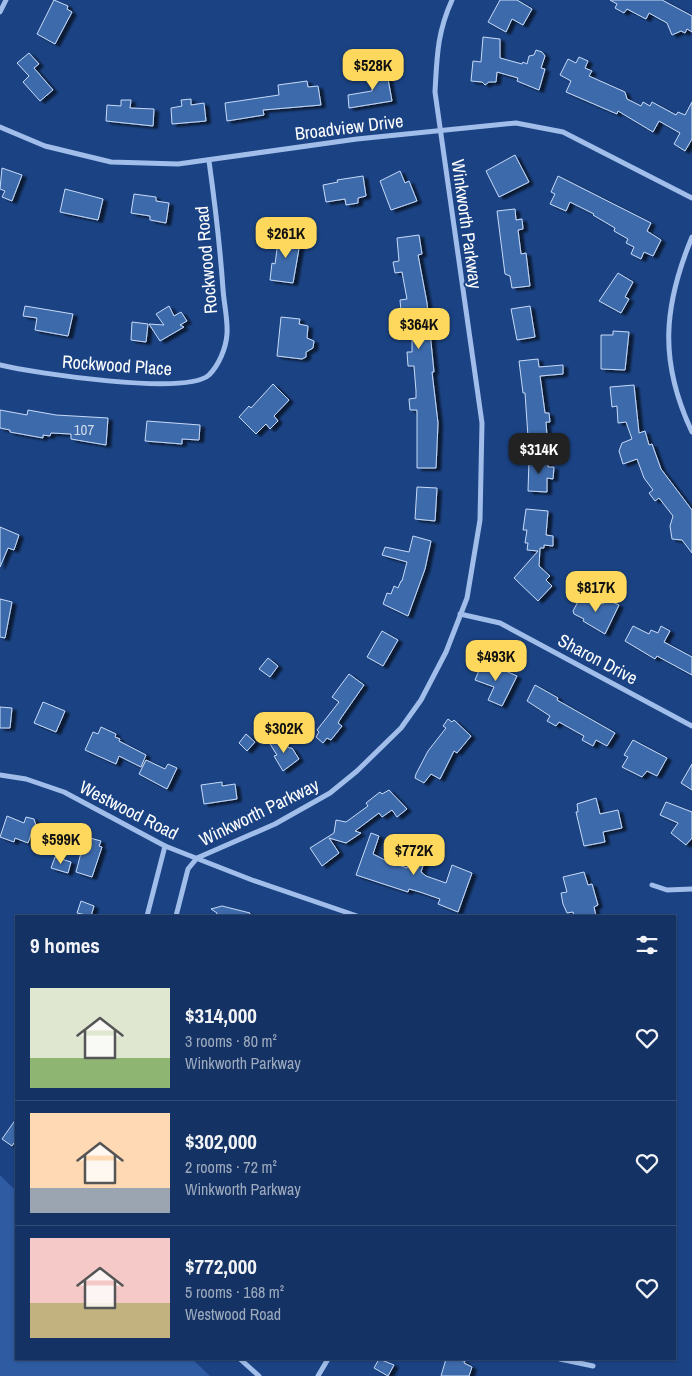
<!DOCTYPE html>
<html lang="en">
<head>
<meta charset="utf-8">
<style>
  :root { --surface:#143263; --page:#1d3a69; --text:#f1f3f6; --muted:#9daabe; --line:#334d78; --accent:#fdd85d }
  body { margin:0; font-family:"Archivo Narrow",sans-serif; background:var(--page); color:var(--text); height:100vh; display:flex; flex-direction:column; font-size:19px; white-space:nowrap }
  * { box-sizing:border-box; margin:0 }
  p { font-size:16px; color:var(--muted) }
  .icon { flex:none; width:28px; height:28px; fill:none; stroke:currentColor; stroke-width:2; stroke-linecap:round; stroke-linejoin:round }
  .map { position:relative; flex:1; overflow:hidden }
  .panel { position:absolute; left:15px; top:915px; width:661px; height:445px; display:flex; flex-direction:column; background:var(--surface); border-radius:0px; box-shadow:0 1px 4px #0004,0 0 0 1px var(--line) }
  .panel>* { flex:none }
  .price { position:absolute; translate:-50% -42px; padding:0 11px; border-radius:10px; background:var(--accent); color:#111; font-size:16px; line-height:32px; filter:drop-shadow(0 1px 2px #0008) }
  .price::after { content:''; position:absolute; left:50%; top:30px; width:15px; height:11px; margin-left:-8px; background:inherit; clip-path:polygon(0 0,100% 0,50% 100%) }
  .price.current { background:#222; color:#fff }
  ul { padding:0; list-style:none }
  li { display:flex; align-items:center; gap:15px; height:125px; padding:0 15px }
  li+li { border-top:1px solid var(--line) }
  li span { display:grid; place-items:center; flex:none; width:140px; height:100px; border-radius:0px; color:#555 }
  li>.icon { margin-inline-start:auto }
  span .icon { width:60px; height:60px; fill:#fffc; stroke-width:1 }
  li b { font-size:21px }
  h2 { display:flex; justify-content:space-between; align-items:center; height:60px; padding:0 15px; font-size:21px }
  .map>svg:first-child { display:block }
  .green { fill:#2e5ba2 }
  .building { fill:#3e6aab; stroke:#c6daf8; filter:url(#shadow) }
  .lines { fill:none; stroke-linecap:round; stroke-linejoin:round }
  .minor { stroke:#a1beeb; stroke-width:5 }
  .labels { text-anchor:middle; dominant-baseline:central; stroke-width:4; stroke-linejoin:round; paint-order:stroke }
  .number-label { font-size:15px; fill:#cfdaea }
  .street-label { font-size:18px; fill:#fff; stroke:#1b4384 }
</style>
</head>
<body>
<div class="map">
<svg width="692" height="1376" viewBox="0 0 692 1376">
  <defs>
    <filter id="shadow"><feDropShadow dx="4.5" dy="2.5" stdDeviation="1" flood-color="#0009"/></filter>
  </defs>
  <rect width="100%" height="100%" fill="#1b4384"/>
  <polygon class="green" points="0,1175 16,1191 16,1359 192,1359 210,1376 0,1376"/>
  <g class="building">
    <polygon points="54,0 68,6 67,9 72,12 55,44 37,34"/>
    <polygon points="500,0 517,0 532,9 523,25 512,19 506,32 488,22"/>
    <polygon points="610,0 662,0 692,16 692,32 687,29 685,33 681,31 672,35 667,23 649,13 646,19 627,9 624,13 615,8 617,4"/>
    <polygon points="483,37 500,39 500,58 522,64 523,62 527,64 529,56 534,55 536,50 542,52 545,56 541,68 545,69 539,90 517,81 518,78 497,72 496,82 489,82 485,85 482,82 471,81 473,61 481,62"/>
    <polygon points="29,53 39,64 34,68 53,90 40,101 23,82 29,76 17,63"/>
    <polygon points="579,57 588,61 585,68 592,71 589,76 625,92 627,99 641,106 643,102 650,106 652,102 676,115 678,112 685,115 692,102 692,139 685,151 674,144 680,133 659,121 653,132 618,111 617,114 566,92 571,81 560,75 568,59 576,63"/>
    <polygon points="386,68 392,101 349,108 348,95 372,91 372,70"/>
    <polygon points="307,81 308,87 318,86 321,105 263,110 264,115 227,121 225,103 279,95 278,85"/>
    <polygon points="191,99 191,105 204,103 206,121 172,124 171,108 182,106 181,100"/>
    <polygon points="121,100 131,100 130,108 154,109 153,126 106,121 107,105 121,106"/>
    <polygon points="515,155 529,182 499,197 486,171"/>
    <polygon points="2,168 22,175 12,201 2,197 5,191 0,189"/>
    <polygon points="400,171 405,183 409,181 417,201 391,210 380,181"/>
    <polygon points="363,176 366,196 358,198 358,203 346,205 345,199 326,202 323,185 338,182 337,180"/>
    <polygon points="558,176 651,223 647,231 661,240 653,256 644,252 641,259 631,254 634,247 626,243 628,239 614,231 615,228 593,215 594,214 570,202 566,211 550,204 555,194 551,192"/>
    <polygon points="65,189 103,199 98,220 60,212"/>
    <polygon points="134,194 156,197 156,201 169,203 166,223 150,220 150,216 131,213"/>
    <polygon points="515,209 516,220 522,219 523,229 518,230 521,254 526,253 530,286 512,288 510,276 505,274 497,211"/>
    <polygon points="279,234 301,237 293,283 270,280 272,263 275,264"/>
    <polygon points="419,235 422,254 418,255 427,303 434,372 432,372 438,423 436,468 417,468 417,410 410,410 409,399 416,398 416,391 414,366 408,366 407,352 412,352 412,340 407,310 401,311 400,300 407,299 402,272 395,273 393,262 399,261 397,238"/>
    <polygon points="618,273 633,282 625,297 629,299 621,313 599,301"/>
    <polygon points="25,306 73,314 68,336 35,330 37,318 23,316"/>
    <polygon points="169,306 174,316 181,312 187,321 180,325 184,327 160,341 149,324 164,325 156,314"/>
    <polygon points="530,306 535,337 517,340 511,309"/>
    <polygon points="281,317 300,319 299,324 308,326 307,338 314,341 313,348 306,352 306,357 302,359 277,356"/>
    <polygon points="132,322 148,324 146,342 131,340"/>
    <polygon points="613,331 629,332 625,370 601,369 601,335 613,335"/>
    <polygon points="538,359 539,367 563,365 563,374 540,376 545,413 549,413 550,422 546,422 547,436 528,437 525,393 523,393 519,361"/>
    <polygon points="273,384 289,400 274,416 278,421 270,429 266,424 256,434 239,417 249,406 251,408"/>
    <polygon points="634,385 639,433 645,431 649,445 652,444 661,469 692,510 692,553 682,540 672,539 670,526 673,516 659,498 655,501 649,493 653,490 644,478 637,459 623,464 619,451 622,443 632,439 626,422 618,423 617,406 612,407 610,387"/>
    <polygon points="0,410 27,415 28,410 56,415 108,418 106,445 71,439 71,434 51,433 50,436 43,435 43,438 10,432 10,430 0,428"/>
    <polygon points="147,421 200,425 199,440 182,439 182,444 145,441"/>
    <polygon points="529,460 548,460 548,467 554,467 553,479 547,478 547,492 528,491"/>
    <polygon points="417,487 437,488 435,521 415,519"/>
    <polygon points="526,509 548,511 546,535 553,536 553,546 544,545 544,548 540,548 539,566 550,576 546,580 552,586 538,601 514,578 538,551 527,550 528,543 525,543 527,530 523,530"/>
    <polygon points="0,527 19,535 14,550 8,548 0,567"/>
    <polygon points="413,536 431,541 425,569 408,616 383,604 387,593 391,594 394,586 398,588 401,581 402,581 407,562 382,555 385,547 409,552"/>
    <polygon points="581,596 592,603 594,600 603,604 606,599 619,605 605,634 583,621 584,619 574,614 573,611"/>
    <polygon points="0,599 12,602 5,638 0,637"/>
    <polygon points="633,626 649,634 651,630 658,633 661,626 670,631 664,642 692,657 692,675 657,656 655,659 625,641"/>
    <polygon points="382,631 398,640 383,666 367,657"/>
    <polygon points="268,658 278,666 270,677 259,669"/>
    <polygon points="483,661 517,676 502,706 488,700 494,687 475,680"/>
    <polygon points="349,674 364,685 341,718 338,723 342,726 331,740 327,738 323,743 316,737 319,732 317,730 339,702 332,697"/>
    <polygon points="535,685 558,698 557,700 615,733 607,746 596,740 593,746 582,740 584,736 559,722 556,726 547,721 550,716 527,701"/>
    <polygon points="43,702 65,711 56,732 34,723"/>
    <polygon points="0,707 12,708 10,728 0,728"/>
    <polygon points="448,719 452,722 454,720 471,736 457,753 454,751 440,779 431,774 424,783 415,778 416,774 428,751 446,728 443,726"/>
    <polygon points="101,727 116,734 115,737 120,739 119,741 146,755 141,767 119,756 116,764 85,750 93,732 98,734"/>
    <polygon points="246,734 255,742 247,751 239,743"/>
    <polygon points="280,737 289,748 292,748 299,759 283,771 274,756 277,755 270,744"/>
    <polygon points="633,740 667,758 657,776 647,771 642,777 622,767 628,757 624,755"/>
    <polygon points="146,760 165,769 168,764 177,768 167,789 139,774"/>
    <polygon points="692,764 692,790 681,783"/>
    <polygon points="222,782 222,786 235,784 237,799 204,804 201,785"/>
    <polygon points="389,790 407,809 397,817 392,810 382,817 379,813 355,831 361,833 346,843 329,838 339,853 322,866 310,848 334,833 336,820 346,822 368,806 366,803 380,792 382,794"/>
    <polygon points="596,798 600,814 618,810 622,828 603,832 605,842 584,846 576,812 578,812 577,804"/>
    <polygon points="666,802 692,812 692,838 686,845 671,833 678,823 660,815"/>
    <polygon points="7,816 24,823 26,817 34,819 38,832 33,829 28,843 15,838 14,842 0,837"/>
    <polygon points="371,833 379,836 373,854 387,861 407,868 414,848 427,853 421,872 426,876 446,883 452,865 472,873 458,912 438,904 440,899 420,892 409,889 408,892 356,875"/>
    <polygon points="90,838 101,841 99,846 102,847 92,877 76,872 82,849 85,850"/>
    <polygon points="55,857 71,862 68,873 51,868"/>
    <polygon points="584,872 588,885 592,884 598,905 594,907 596,916 574,916 573,912 567,913 563,904 561,893 567,892 563,877"/>
    <polygon points="81,901 94,906 91,916 77,913"/>
    <polygon points="222,906 250,913 249,916 216,916 217,913 211,909"/>
    <polygon points="16,1119 16,1140 12,1146 2,1139"/>
    <polygon points="379,1359 394,1365 388,1376 374,1368"/>
    <polygon points="446,1359 465,1361 464,1363 472,1367 469,1376 441,1376"/>
  </g>
  <g class="lines">
    <g class="minor">
      <polyline points="0,12 6,0"/>
      <polyline points="0,127 45,146 111,162 178,164 357,139 516,123 563,132 692,198"/>
      <path d="M692 237C663 307 659 362 692 432"/>
      <path d="M0 365C33 373 186 396 209 375 219 365 226 348 227 334 228 320 224 304 223 289 220 246 215 204 209 161"/>
      <polyline points="460,614 500,623 692,726"/>
      <polyline points="0,775 26,779 64,792 165,846 252,880 357,916"/>
      <polyline points="652,885 667,890 692,889"/>
      <polyline points="147,916 165,846"/>
      <path d="M176 916 188 869 197 858 275 824 330 793 357 771 401 728 421 700 446 652 467 598 480 520 482 423 435 92C437 57 437 33 452 0"/>
      <polyline points="240,1359 259,1376"/>
      <polyline points="560,1359 593,1366"/>
      <polyline points="318,1376 328,1359"/>
    </g>
  </g>
  <g class="labels">
    <g class="number-label">
      <text x="84" y="429">107</text>
    </g>
    <g class="street-label">
      <text transform="translate(349 127) rotate(-7)">Broadview Drive</text>
      <text transform="translate(467 224) rotate(82)">Winkworth Parkway</text>
      <text transform="translate(206 260) rotate(-95)">Rockwood Road</text>
      <text transform="translate(117 365) rotate(4)">Rockwood Place</text>
      <text transform="translate(598 659) rotate(28)">Sharon Drive</text>
      <text transform="translate(129 810) rotate(27)">Westwood Road</text>
      <text transform="translate(259 812) rotate(-26)">Winkworth Parkway</text>
    </g>
  </g>
</svg>
<b class="price" style="left:373px;top:91px">$528K</b>
<b class="price" style="left:286px;top:259px">$261K</b>
<b class="price" style="left:419px;top:350px">$364K</b>
<b class="price current" style="left:539px;top:475px">$314K</b>
<b class="price" style="left:596px;top:613px">$817K</b>
<b class="price" style="left:496px;top:682px">$493K</b>
<b class="price" style="left:284px;top:754px">$302K</b>
<b class="price" style="left:61px;top:865px">$599K</b>
<b class="price" style="left:414px;top:876px">$772K</b>
<section class="panel">
<h2>9 homes<svg class="icon" aria-label="filters" viewBox="0 0 24 24"><path d="M4 7h16M4 17h16"/><circle cx="9" cy="7" r="2"/><circle cx="15" cy="17" r="2"/></svg></h2>
<ul>
<li><span style="background:linear-gradient(#dfe7d0 70%,#8fb573 0)"><svg class="icon" aria-label="home" viewBox="0 0 24 24"><path d="M3 11l9-7 9 7M6 9v11h12V9"/></svg></span><div><b>$314,000</b><p>3 rooms · 80 m²</p><p>Winkworth Parkway</p></div><svg class="icon" aria-label="heart" viewBox="0 0 24 24"><path d="M12 20l-8-8c-3-5 5-10 8-4 3-6 11-1 8 4z"/></svg></li>
<li><span style="background:linear-gradient(#ffd9b3 75%,#9aa5b1 0)"><svg class="icon" aria-label="home" viewBox="0 0 24 24"><path d="M3 11l9-7 9 7M6 9v11h12V9"/></svg></span><div><b>$302,000</b><p>2 rooms · 72 m²</p><p>Winkworth Parkway</p></div><svg class="icon" aria-label="heart" viewBox="0 0 24 24"><path d="M12 20l-8-8c-3-5 5-10 8-4 3-6 11-1 8 4z"/></svg></li>
<li><span style="background:linear-gradient(#f6c9c9 65%,#c2b280 0)"><svg class="icon" aria-label="home" viewBox="0 0 24 24"><path d="M3 11l9-7 9 7M6 9v11h12V9"/></svg></span><div><b>$772,000</b><p>5 rooms · 168 m²</p><p>Westwood Road</p></div><svg class="icon" aria-label="heart" viewBox="0 0 24 24"><path d="M12 20l-8-8c-3-5 5-10 8-4 3-6 11-1 8 4z"/></svg></li>
</ul>
</section>
</div>
</body>
</html>
